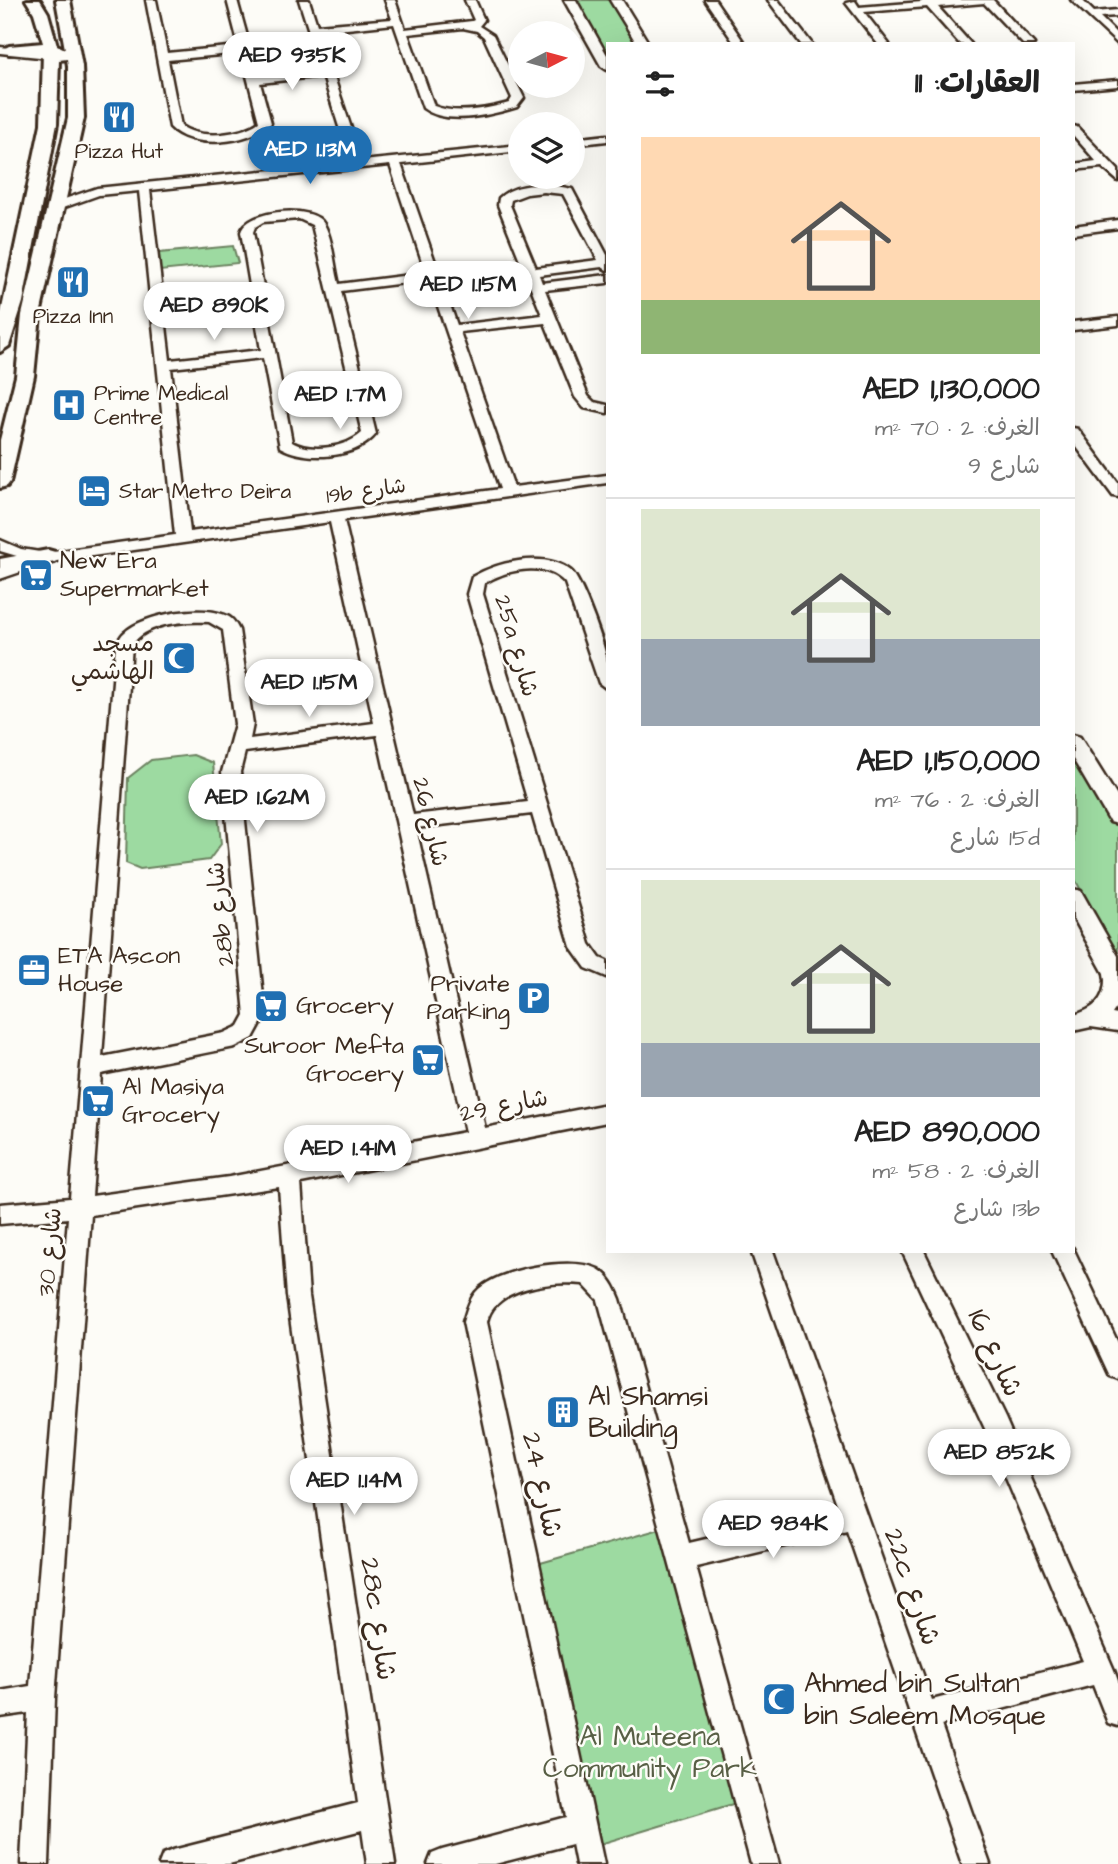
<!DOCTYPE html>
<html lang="ar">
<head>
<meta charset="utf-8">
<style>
  :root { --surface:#fff; --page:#f2f2f2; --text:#222; --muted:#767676; --line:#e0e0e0; --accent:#1f6fb2 }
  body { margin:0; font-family:"Architects Daughter","Playpen Sans Arabic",sans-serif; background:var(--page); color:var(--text); direction:rtl; height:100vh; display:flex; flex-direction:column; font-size:26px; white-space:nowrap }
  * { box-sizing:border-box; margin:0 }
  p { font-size:23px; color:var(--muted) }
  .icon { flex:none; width:38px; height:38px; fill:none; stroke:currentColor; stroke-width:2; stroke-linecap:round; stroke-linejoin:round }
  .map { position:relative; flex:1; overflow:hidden; direction:ltr }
  .drawer { position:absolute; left:606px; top:42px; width:469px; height:1211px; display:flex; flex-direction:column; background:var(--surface); border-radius:0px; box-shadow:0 7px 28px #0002; direction:rtl }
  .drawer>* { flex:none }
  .needle { width:46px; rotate:84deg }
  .buttons { position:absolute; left:508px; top:21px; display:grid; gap:14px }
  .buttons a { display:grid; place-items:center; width:77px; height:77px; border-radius:50%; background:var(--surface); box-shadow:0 7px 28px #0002; font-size:35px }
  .price { position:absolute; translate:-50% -60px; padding:0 16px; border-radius:24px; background:#fff; color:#222; font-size:23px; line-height:46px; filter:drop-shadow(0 2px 4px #0008) }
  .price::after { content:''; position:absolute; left:50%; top:42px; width:21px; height:16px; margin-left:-10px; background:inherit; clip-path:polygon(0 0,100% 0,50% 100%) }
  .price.active { background:var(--accent); color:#fff }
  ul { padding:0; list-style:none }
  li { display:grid; align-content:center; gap:14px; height:371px; padding:0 35px }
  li+li { border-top:2px solid var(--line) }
  li span { display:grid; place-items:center; height:217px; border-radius:0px; color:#555 }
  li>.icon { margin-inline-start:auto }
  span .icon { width:126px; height:126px; fill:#fffc; stroke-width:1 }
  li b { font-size:30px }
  h2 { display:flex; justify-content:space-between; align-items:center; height:84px; padding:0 35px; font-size:30px }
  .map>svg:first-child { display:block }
  .green { fill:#9ddaa1; stroke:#6c8260; stroke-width:2 }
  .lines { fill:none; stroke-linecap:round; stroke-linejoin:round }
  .minor-casing { stroke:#3b2a1e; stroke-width:5 }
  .tertiary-casing { stroke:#3b2a1e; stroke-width:5 }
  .secondary-casing { stroke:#3b2a1e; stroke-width:6 }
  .minor { fill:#fdfcf7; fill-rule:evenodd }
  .tertiary { fill:#fdfcf7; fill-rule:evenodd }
  .secondary { fill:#fdfcf7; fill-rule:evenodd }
  .labels { text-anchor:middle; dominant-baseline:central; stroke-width:5; stroke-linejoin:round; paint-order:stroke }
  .far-poi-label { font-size:21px; fill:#3b2a1e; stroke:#fdfcf7 }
  .far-street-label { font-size:21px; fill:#3b2a1e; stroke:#fdfcf7 }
  .poi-label { font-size:24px; fill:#3b2a1e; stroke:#fdfcf7; text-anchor:start }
  .street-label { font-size:24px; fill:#3b2a1e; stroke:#fdfcf7 }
  .near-street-label { font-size:28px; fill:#3b2a1e; stroke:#fdfcf7 }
  .near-poi-label { font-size:28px; fill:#3b2a1e; stroke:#fdfcf7; text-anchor:start }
  .near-park-label { font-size:28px; fill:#585f45; stroke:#fdfcf7 }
</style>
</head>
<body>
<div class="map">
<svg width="1118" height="1864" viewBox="0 0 1118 1864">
  <rect width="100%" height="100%" fill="#fdfcf7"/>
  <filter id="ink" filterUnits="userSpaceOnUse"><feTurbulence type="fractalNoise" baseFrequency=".0143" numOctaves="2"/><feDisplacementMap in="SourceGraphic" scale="14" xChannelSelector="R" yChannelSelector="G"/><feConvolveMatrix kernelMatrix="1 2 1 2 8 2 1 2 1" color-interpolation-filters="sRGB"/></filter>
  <g filter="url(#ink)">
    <g class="green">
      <polygon points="570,0 611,0 638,44 607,44 607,65"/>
      <polygon points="233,246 238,263 160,271 159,253"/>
      <polygon points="1073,751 1118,824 1118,955 1073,876"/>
      <polygon points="193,755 213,763 221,844 209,860 140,869 126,863 128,778 151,760"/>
      <polygon points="660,1529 736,1803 600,1844 537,1564"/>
    </g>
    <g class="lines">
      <g class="minor-casing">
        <g id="minor">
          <path d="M146 0H156L167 53 239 46 227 0H237L258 76 321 69 299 0H309L317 25 392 19 385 0H395L405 29 472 21 474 20 465 0H475L484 20 479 26 493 35 524 98 517 107C491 115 446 126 423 108L394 24 319 32 362 161 520 145V151L401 164 457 325 542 315 498 205 499 198C517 181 550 184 572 189L607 255V270L602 267 539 275 542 283 607 275V283L545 290 588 396 594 402 607 405V413L584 408 575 397 545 323 460 332 514 487 607 475V483L344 520 413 815 528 802 467 594 472 577C497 562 546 550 571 571 581 579 606 647 607 662 608 670 607 680 607 689L599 683 565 583C546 561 507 569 485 583L483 594 590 944 600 958 607 961V977L586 968 571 947 532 814 416 828 485 1128 607 1104V1122L301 1183 309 1296 395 1864H367L362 1830 229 1864H159L163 1854 173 1850 358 1803 287 1296 279 1187 91 1215 55 1698 49 1864H21L28 1713 0 1717V1691L30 1686 68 1218 0 1224V1204L70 1198 116 645C119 640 121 635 125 632 144 614 206 603 229 617 234 620 236 625 239 630L253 724 250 739 374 723 330 522 50 562 0 579V569L27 559 0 551V540L21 549 46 553 175 535 139 191 99 195 57 210 53 209V203L97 188 350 162 323 76 260 83 271 123C250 144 191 150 170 127ZM463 28 477 31 484 37 512 98 509 103C487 109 456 115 434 106L408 34ZM241 53 259 122C241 135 200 140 181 126L168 60ZM390 165 426 273 339 284C334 265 333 240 324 224 314 204 247 209 241 232L261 350 170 360 150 190ZM544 192 563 194 598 260 536 268 510 205 511 200 527 194ZM299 219 312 225 362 433C346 448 311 453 292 442L253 232 255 227 263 222ZM429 280 500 489 190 532 171 368 263 358 280 447C306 462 356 459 376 434L341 291ZM209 622 223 630 235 724 222 772 245 1015 239 1026 224 1033 102 1057 132 645C147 622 185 621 209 622ZM377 735 465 1132 229 1177 92 1196 101 1074 235 1047 253 1038 265 1016 240 772 245 752Z"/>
          <polygon points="705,0 715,0 745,44 735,44"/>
          <polygon points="768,0 778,0 812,44 801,44"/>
          <polygon points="921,0 993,0 1034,44 1023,44 984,3 938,7 971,44 960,44 927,7 864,12 889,44 878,44 846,3 855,1 859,7 922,2"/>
          <polygon points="1071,0 1082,0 1094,12 1118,10 1118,16 1100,17 1118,35 1118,44"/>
          <polygon points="0,47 49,52 54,55 49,58 0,53"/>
          <polygon points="1118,80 1118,86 1073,90 1073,84"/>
          <polygon points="1073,126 1077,127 1118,170 1118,181 1102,167 1073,170 1073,164 1096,161 1073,135"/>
          <polygon points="607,135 607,141 572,145 572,139"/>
          <polygon points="1118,220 1118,228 1073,234 1073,226"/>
          <polygon points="1118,317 1118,325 1073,330 1073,322"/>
          <polygon points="1073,428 1078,429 1118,483 1118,497 1113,496 1073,442"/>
          <path d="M1113 961 1118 963V1005L1112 1014 1118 1015V1031L1091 1027 1073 1031V1015C1091 1011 1105 1001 1105 980 1104 973 1103 970 1106 964Z"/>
          <polygon points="1073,1248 1118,1343 1118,1379 1110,1376 1052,1251 1073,1251"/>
          <path d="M751 1251H773L932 1700 1083 1661 987 1433 902 1251H924L1005 1418 1114 1670 1118 1681V1726L1108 1723 1093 1685 941 1725 990 1864H962L847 1531 696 1567 779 1864H751L598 1300 583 1284C552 1281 494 1287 487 1322L604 1864H576L572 1844 495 1864H428L432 1854 442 1850 566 1817 463 1322C466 1312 469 1300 476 1292 495 1269 572 1256 598 1269 610 1276 615 1287 620 1299L689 1543 839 1508Z"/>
        </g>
      </g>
      <g class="tertiary-casing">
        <g id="tertiary">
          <polygon points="564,0 576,0 607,55 607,70 601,66"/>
          <polygon points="610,0 622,0 649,44 637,44"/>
          <polygon points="1073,735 1080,737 1118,798 1118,824 1110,822 1073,759"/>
          <polygon points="1073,889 1081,891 1118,956 1118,986 1110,984 1073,917"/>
        </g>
      </g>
      <g class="secondary-casing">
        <g id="secondary">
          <polygon points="26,0 40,0 48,13 57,45 65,49 56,0 70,0 82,66 84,118 40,315 34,376 10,482 7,486 0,488 0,440 16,376 22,315 68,118 68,66 67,59 59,60 57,124 23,302 9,346 0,352 0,318 41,124 43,52 9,54 2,50 9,46 43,43 34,13"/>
          <polygon points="48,550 55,552 59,557 55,562 0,573 0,559"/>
        </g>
      </g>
      <use href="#minor" class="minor"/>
      <use href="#tertiary" class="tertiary"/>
      <use href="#secondary" class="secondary"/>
    </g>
  </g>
  <defs>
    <g id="restaurant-square" transform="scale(1.75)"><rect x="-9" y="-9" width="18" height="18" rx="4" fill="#1f6fb2" stroke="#fdfcf7"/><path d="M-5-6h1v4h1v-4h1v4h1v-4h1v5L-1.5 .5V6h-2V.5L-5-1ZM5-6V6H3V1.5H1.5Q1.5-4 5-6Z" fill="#fff"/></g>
    <g id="hospital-square" transform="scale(1.75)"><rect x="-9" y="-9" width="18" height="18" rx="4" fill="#1f6fb2" stroke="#fdfcf7"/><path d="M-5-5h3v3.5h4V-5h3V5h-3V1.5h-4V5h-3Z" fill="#fff"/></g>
    <g id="hotel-square" transform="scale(1.75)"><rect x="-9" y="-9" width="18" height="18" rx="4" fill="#1f6fb2" stroke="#fdfcf7"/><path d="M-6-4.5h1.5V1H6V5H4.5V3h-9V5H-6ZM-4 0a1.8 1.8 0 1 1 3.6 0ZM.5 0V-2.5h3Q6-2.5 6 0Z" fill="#fff"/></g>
    <g id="supermarket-square" transform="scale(1.75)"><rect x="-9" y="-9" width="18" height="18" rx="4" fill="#1f6fb2" stroke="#fdfcf7"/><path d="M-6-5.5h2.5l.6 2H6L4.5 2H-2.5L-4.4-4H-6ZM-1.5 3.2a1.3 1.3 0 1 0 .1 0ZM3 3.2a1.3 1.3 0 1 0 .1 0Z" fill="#fff"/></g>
    <g id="mosque-square" transform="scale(1.75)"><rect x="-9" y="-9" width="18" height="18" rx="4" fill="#1f6fb2" stroke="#fdfcf7"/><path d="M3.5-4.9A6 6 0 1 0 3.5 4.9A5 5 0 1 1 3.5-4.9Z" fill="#fff"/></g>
    <g id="office-square" transform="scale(1.75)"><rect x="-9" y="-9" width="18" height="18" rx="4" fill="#1f6fb2" stroke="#fdfcf7"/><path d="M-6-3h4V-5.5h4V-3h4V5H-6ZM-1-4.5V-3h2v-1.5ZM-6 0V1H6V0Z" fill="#fff"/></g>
    <g id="parking-square" transform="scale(1.75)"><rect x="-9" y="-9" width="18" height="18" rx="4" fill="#1f6fb2" stroke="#fdfcf7"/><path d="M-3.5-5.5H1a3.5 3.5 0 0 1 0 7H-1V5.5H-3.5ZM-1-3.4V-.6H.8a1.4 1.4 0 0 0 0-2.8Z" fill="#fff"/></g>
    <g id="building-square" transform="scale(1.75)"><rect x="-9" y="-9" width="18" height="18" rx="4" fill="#1f6fb2" stroke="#fdfcf7"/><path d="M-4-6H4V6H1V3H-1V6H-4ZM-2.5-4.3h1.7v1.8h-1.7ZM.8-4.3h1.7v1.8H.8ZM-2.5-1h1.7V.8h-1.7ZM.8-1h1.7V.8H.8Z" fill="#fff"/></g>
  </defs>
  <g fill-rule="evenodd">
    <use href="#restaurant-square" x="119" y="117"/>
    <use href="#restaurant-square" x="73" y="282"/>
    <use href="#hospital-square" x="69" y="405"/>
    <use href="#hotel-square" x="94" y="491"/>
    <use href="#supermarket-square" x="36" y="575"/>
    <use href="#mosque-square" x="179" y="658"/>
    <use href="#office-square" x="34" y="970"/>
    <use href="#parking-square" x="534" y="998"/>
    <use href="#supermarket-square" x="271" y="1006"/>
    <use href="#supermarket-square" x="428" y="1060"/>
    <use href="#supermarket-square" x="98" y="1101"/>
    <use href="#building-square" x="563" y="1412"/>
    <use href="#mosque-square" x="779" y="1699"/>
  </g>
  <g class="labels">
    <g class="far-poi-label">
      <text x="119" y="151">Pizza Hut</text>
      <text x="73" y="316">Pizza Inn</text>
      <text x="94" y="393" text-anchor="start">Prime Medical<tspan x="94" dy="24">Centre</tspan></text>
      <text x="119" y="491" text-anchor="start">Star Metro Deira</text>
    </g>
    <g class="far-street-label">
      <text transform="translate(366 491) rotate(-8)">19b شارع</text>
    </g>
    <g class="poi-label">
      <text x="60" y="561">New Era<tspan x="60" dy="28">Supermarket</tspan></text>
      <text x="154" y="644" text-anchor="end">مسجد<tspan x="154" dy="28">الهاشمي</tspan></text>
      <text x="58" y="956">ETA Ascon<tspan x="58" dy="28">House</tspan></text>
      <text x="510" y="984" text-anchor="end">Private<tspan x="510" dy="28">Parking</tspan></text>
      <text x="296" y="1006">Grocery</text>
      <text x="404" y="1046" text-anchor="end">Suroor Mefta<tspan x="404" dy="28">Grocery</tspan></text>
      <text x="122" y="1087">Al Masiya<tspan x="122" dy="28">Grocery</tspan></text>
    </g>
    <g class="street-label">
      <text transform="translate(516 646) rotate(74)">25a شارع</text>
      <text transform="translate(430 822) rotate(77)">شارع 26</text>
      <text transform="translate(221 914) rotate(-96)">28b شارع</text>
      <text transform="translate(504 1106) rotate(-11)">شارع 29</text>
      <text transform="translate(50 1252) rotate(-85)">شارع 30</text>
    </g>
    <g class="near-street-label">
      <text transform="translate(995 1353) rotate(65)">شارع 16</text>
      <text transform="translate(542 1485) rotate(78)">شارع 24</text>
      <text transform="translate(912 1587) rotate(71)">22c شارع</text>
      <text transform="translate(378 1619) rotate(82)">28c شارع</text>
    </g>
    <g class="near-poi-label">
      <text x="588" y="1396">Al Shamsi<tspan x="588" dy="32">Building</tspan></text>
      <text x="804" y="1683">Ahmed bin Sultan<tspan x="804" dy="32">bin Saleem Mosque</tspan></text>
    </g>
    <g class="near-park-label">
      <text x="650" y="1736">Al Muteena<tspan x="650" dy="32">Community Park</tspan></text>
    </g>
  </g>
</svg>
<div class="buttons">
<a><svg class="needle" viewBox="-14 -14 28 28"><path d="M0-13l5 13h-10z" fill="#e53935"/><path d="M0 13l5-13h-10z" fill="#767676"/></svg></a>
<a><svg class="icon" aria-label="layers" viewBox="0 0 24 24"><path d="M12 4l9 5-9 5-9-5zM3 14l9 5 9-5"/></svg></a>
</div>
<b class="price" style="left:292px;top:92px">AED 935K</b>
<b class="price active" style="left:310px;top:186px">AED 1.13M</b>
<b class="price" style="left:468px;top:321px">AED 1.15M</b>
<b class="price" style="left:214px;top:342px">AED 890K</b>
<b class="price" style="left:340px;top:431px">AED 1.7M</b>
<b class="price" style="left:309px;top:719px">AED 1.15M</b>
<b class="price" style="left:257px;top:834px">AED 1.62M</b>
<b class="price" style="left:348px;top:1185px">AED 1.41M</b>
<b class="price" style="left:999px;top:1489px">AED 852K</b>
<b class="price" style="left:354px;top:1517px">AED 1.14M</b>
<b class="price" style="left:773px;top:1560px">AED 984K</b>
<section class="drawer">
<h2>العقارات: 11<svg class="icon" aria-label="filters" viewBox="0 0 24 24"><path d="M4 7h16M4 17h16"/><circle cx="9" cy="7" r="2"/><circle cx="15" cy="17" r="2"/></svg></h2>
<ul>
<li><span style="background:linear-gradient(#ffd9b3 75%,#8fb573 0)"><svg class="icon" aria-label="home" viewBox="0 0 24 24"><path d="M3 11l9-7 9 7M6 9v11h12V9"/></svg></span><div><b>AED 1,130,000</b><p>الغرف: 2 · 70 m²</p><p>شارع 9</p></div></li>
<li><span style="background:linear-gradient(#dfe7d0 60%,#9aa5b1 0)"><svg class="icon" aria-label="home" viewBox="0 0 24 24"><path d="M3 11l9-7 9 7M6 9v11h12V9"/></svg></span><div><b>AED 1,150,000</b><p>الغرف: 2 · 76 m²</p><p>15d شارع</p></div></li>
<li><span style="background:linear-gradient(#dfe7d0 75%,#9aa5b1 0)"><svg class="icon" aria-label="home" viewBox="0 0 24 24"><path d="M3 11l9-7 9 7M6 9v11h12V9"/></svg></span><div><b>AED 890,000</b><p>الغرف: 2 · 58 m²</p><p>13b شارع</p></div></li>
</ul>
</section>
</div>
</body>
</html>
